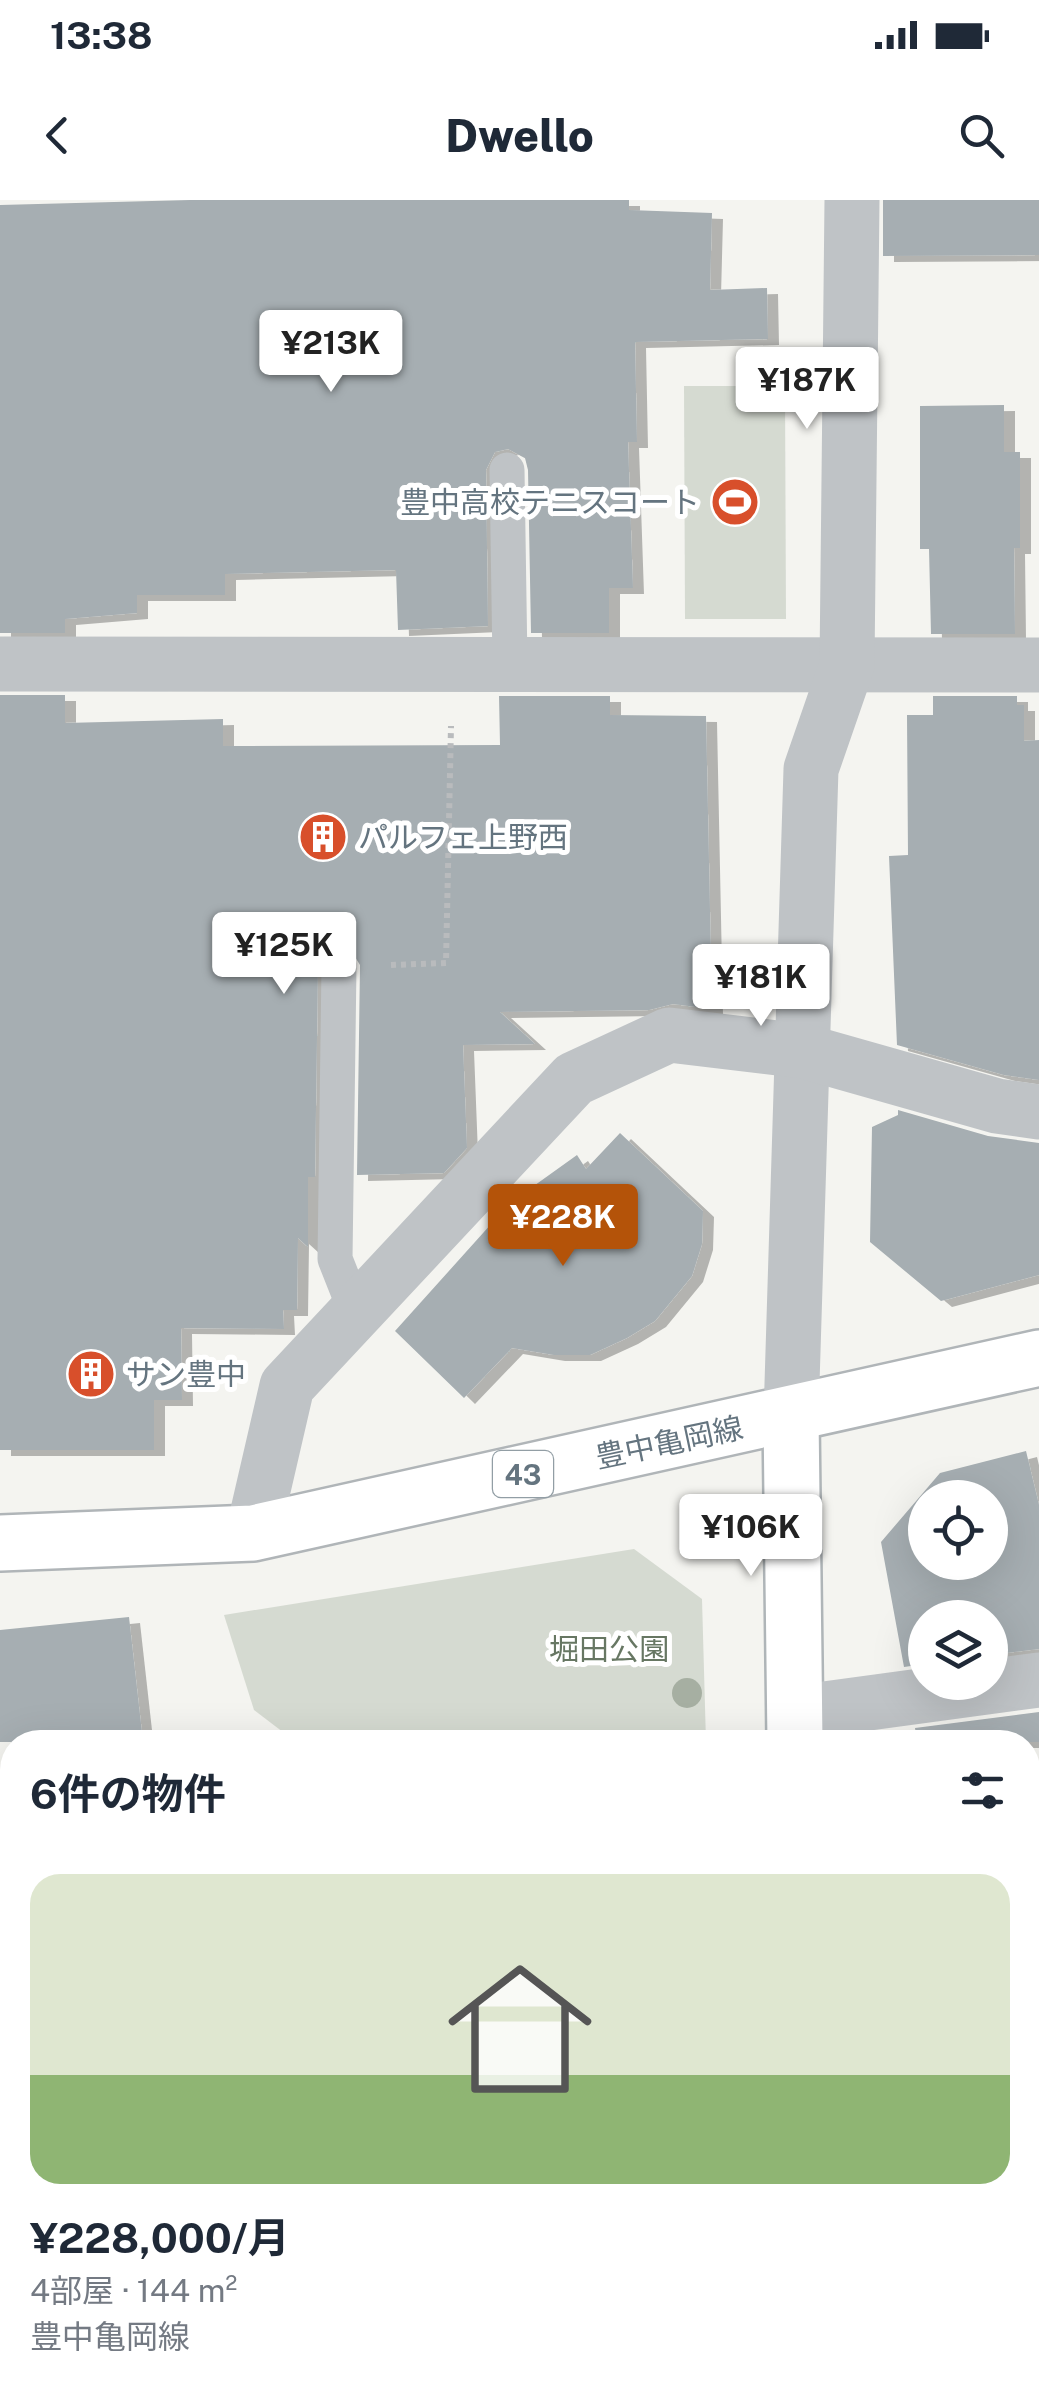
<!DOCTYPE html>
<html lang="ja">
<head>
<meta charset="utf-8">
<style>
  :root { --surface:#fff; --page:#f2f2f3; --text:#1f2937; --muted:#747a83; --line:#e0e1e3; --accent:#b45309 }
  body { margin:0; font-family:"Public Sans","Noto Sans JP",sans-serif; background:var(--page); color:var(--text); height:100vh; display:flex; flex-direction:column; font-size:38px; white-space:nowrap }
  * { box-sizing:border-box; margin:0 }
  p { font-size:32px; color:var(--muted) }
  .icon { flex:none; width:55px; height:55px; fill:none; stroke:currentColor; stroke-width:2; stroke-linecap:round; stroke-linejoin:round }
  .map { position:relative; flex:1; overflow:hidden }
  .sheet { position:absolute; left:0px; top:1530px; width:1040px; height:672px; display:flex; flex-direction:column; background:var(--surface); border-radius:40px 40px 0 0; box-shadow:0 10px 40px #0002 }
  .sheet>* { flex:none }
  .controls { position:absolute; left:908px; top:1280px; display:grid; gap:20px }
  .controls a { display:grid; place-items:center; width:100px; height:100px; border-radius:50%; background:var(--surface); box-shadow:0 10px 40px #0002; font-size:50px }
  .price { position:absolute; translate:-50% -85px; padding:0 22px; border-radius:10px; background:#fff; color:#222; font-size:32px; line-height:65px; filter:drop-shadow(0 2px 5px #0008) }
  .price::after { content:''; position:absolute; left:50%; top:60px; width:30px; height:22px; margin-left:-15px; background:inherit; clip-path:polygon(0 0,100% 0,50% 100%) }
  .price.active { background:var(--accent); color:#fff }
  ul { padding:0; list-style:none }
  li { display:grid; align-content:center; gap:20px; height:530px; padding:0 30px }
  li+li { border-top:2px solid var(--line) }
  li span { display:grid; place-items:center; height:310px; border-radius:30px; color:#555 }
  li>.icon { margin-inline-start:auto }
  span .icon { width:180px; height:180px; fill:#fffc; stroke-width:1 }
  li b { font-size:42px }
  h2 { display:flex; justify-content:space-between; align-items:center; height:120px; padding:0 30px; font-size:42px }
  .status { display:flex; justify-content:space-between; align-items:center; height:70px; padding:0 50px; background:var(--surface); direction:ltr }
  .status svg { height:28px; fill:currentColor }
  header { display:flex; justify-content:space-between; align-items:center; height:130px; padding:0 30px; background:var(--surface); font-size:45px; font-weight:800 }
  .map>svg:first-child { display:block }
  .green { fill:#d5dad1 }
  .building { fill:#a6aeb2; fill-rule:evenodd; filter:url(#shadow) }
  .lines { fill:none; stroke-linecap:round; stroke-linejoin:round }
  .secondary-casing { stroke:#afb5b8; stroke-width:60 }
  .primary-casing { stroke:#b0b5b8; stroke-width:60 }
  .path { stroke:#b9bbbd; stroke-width:6; stroke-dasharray:5 5; stroke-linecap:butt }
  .lane { stroke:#bfc3c6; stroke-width:35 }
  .street { stroke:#bfc3c6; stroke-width:55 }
  .secondary { stroke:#fff; stroke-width:55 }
  .primary { stroke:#fff; stroke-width:55 }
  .tree { fill:#a6afa2 }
  .labels { text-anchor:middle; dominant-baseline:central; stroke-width:10; stroke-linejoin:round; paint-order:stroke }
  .shield { fill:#fff; stroke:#929ea5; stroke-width:2.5 }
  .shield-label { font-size:28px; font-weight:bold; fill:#64747f }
  .poi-label { font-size:30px; fill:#64747f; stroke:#fff; text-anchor:start }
  .street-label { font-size:30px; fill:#64747f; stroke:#fff }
  .park-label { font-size:30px; fill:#677763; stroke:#fff }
</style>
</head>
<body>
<div class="status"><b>13:38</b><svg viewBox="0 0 49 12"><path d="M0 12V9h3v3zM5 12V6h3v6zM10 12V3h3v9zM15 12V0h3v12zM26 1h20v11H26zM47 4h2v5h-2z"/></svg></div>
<header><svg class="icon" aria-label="back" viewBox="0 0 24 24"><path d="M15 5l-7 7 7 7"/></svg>Dwello<svg class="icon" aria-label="search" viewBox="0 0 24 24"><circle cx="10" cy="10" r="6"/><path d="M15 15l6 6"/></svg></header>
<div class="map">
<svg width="1039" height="2201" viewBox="0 0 1039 2201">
  <defs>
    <filter id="shadow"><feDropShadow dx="11" dy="6" stdDeviation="0" flood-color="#0004"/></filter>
  </defs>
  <rect width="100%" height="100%" fill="#f4f4f0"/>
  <g class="green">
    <polygon points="684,186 785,186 786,419 685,419"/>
    <polygon points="634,1349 702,1399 706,1542 296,1542 254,1510 224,1415"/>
  </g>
  <g class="building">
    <polygon points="190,0 629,0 629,10 712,13 710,90 767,88 768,139 635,142 637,242 628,242 633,388 609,388 609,433 531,433 528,270 525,258 508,249 495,252 486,270 488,426 398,430 396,370 225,374 225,395 137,395 137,413 65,419 65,433 0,433 0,5"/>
    <polygon points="883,0 1039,0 1039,55 883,56"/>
    <polygon points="1004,205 1004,252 1020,252 1020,348 1014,348 1015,434 931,434 929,349 920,349 920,206"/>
    <polygon points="0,495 65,495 65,523 223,519 223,546 500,545 499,496 610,496 610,515 706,516 712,809 673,804 649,810 500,812 535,844 463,845 467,948 444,973 357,975 360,765 349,747 328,748 318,766 315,977 308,977 308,1047 298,1038 297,1110 283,1110 284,1129 181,1128 182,1200 154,1200 154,1250 0,1250"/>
    <polygon points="933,496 1017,496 1017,505 1024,505 1024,541 1039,540 1039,880 1004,875 897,845 889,656 908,655 907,515 933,515"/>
    <polygon points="898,910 988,936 1039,943 1039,1075 941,1101 870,1042 872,927 898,915"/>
    <polygon points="620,933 703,1011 702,1044 692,1076 655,1121 627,1138 590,1155 554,1155 512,1148 464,1198 395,1131 510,1003 577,955 586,969"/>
    <path d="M1026 1251 1039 1305V1449L990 1455V1418H925V1464L904 1467 881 1342 940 1273ZM925 1298H990V1362H925Z"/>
    <polygon points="129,1417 143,1542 0,1542 0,1430"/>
    <polygon points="1039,1512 1039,1542 917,1542 915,1528"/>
  </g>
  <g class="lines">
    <g class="secondary-casing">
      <g id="secondary">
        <polyline points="791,1216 795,1542"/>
        <polyline points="796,2190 796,2201"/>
      </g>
    </g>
    <g class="primary-casing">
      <polyline id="primary" points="0,1343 253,1333 1039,1158"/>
    </g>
    <g class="path">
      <polyline points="391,765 446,763 451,526"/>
      <polyline points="46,2201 52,2190"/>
    </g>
    <g class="lane">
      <polyline points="507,270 510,464"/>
      <polyline points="339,766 335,1059 356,1112"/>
      <polyline points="0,2050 12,2058"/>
    </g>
    <g class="street">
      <polyline points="0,464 1039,465"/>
      <polyline points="791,1216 811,569 847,465 852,0"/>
      <polyline points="253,1333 287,1186 574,879 669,835 803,851 997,906 1039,912"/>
      <polyline points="795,1513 1039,1480"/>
      <polyline points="0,1647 12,1659"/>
      <polyline points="1028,1742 1039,1742"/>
      <polyline points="582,2190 594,2201"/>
    </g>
    <use href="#secondary" class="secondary"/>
    <use href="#primary" class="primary"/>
  </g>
  <circle class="tree" cx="687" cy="1493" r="15"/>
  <defs>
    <g id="stadium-disc" transform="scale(2.5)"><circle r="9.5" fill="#d84f2b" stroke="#fff"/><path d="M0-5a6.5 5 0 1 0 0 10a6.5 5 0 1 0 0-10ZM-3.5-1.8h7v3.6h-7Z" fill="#fff"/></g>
    <g id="building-disc" transform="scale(2.5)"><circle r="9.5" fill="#d84f2b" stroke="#fff"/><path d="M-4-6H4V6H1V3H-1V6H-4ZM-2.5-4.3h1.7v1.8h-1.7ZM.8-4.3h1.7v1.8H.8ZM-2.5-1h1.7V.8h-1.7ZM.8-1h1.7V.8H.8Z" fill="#fff"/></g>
  </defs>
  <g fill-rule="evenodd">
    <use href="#stadium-disc" x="735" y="302"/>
    <use href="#building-disc" x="323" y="637"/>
    <use href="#building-disc" x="91" y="1174"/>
  </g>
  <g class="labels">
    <rect class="shield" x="493" y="1251" width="60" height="46" rx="8"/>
    <g class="shield-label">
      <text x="523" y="1274">43</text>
    </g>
    <g class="poi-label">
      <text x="700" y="302" text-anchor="end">豊中高校テニスコート</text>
      <text x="358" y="637">パルフェ上野西</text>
      <text x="126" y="1174">サン豊中</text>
    </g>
    <g class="street-label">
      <text transform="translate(669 1242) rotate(-12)">豊中亀岡線</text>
    </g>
    <g class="park-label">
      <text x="609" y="1449">堀田公園</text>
    </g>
  </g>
</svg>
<div class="controls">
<a><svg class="icon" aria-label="locate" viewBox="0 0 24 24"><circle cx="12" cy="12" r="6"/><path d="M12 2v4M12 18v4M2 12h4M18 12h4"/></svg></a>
<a><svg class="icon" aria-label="layers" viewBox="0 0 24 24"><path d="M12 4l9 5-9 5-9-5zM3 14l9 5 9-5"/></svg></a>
</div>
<b class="price" style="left:331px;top:195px">¥213K</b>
<b class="price" style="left:807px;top:232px">¥187K</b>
<b class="price" style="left:284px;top:797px">¥125K</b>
<b class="price" style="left:761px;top:829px">¥181K</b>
<b class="price active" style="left:563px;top:1069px">¥228K</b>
<b class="price" style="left:751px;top:1379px">¥106K</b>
<section class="sheet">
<h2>6件の物件<svg class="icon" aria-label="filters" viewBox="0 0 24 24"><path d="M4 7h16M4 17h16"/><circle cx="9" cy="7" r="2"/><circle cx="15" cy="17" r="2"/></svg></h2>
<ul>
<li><span style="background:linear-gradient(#dfe7d0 65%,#8fb573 0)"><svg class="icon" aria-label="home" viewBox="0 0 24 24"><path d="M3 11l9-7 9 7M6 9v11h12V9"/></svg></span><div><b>¥228,000/月</b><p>4部屋 · 144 m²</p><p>豊中亀岡線</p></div></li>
</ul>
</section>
</div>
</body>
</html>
